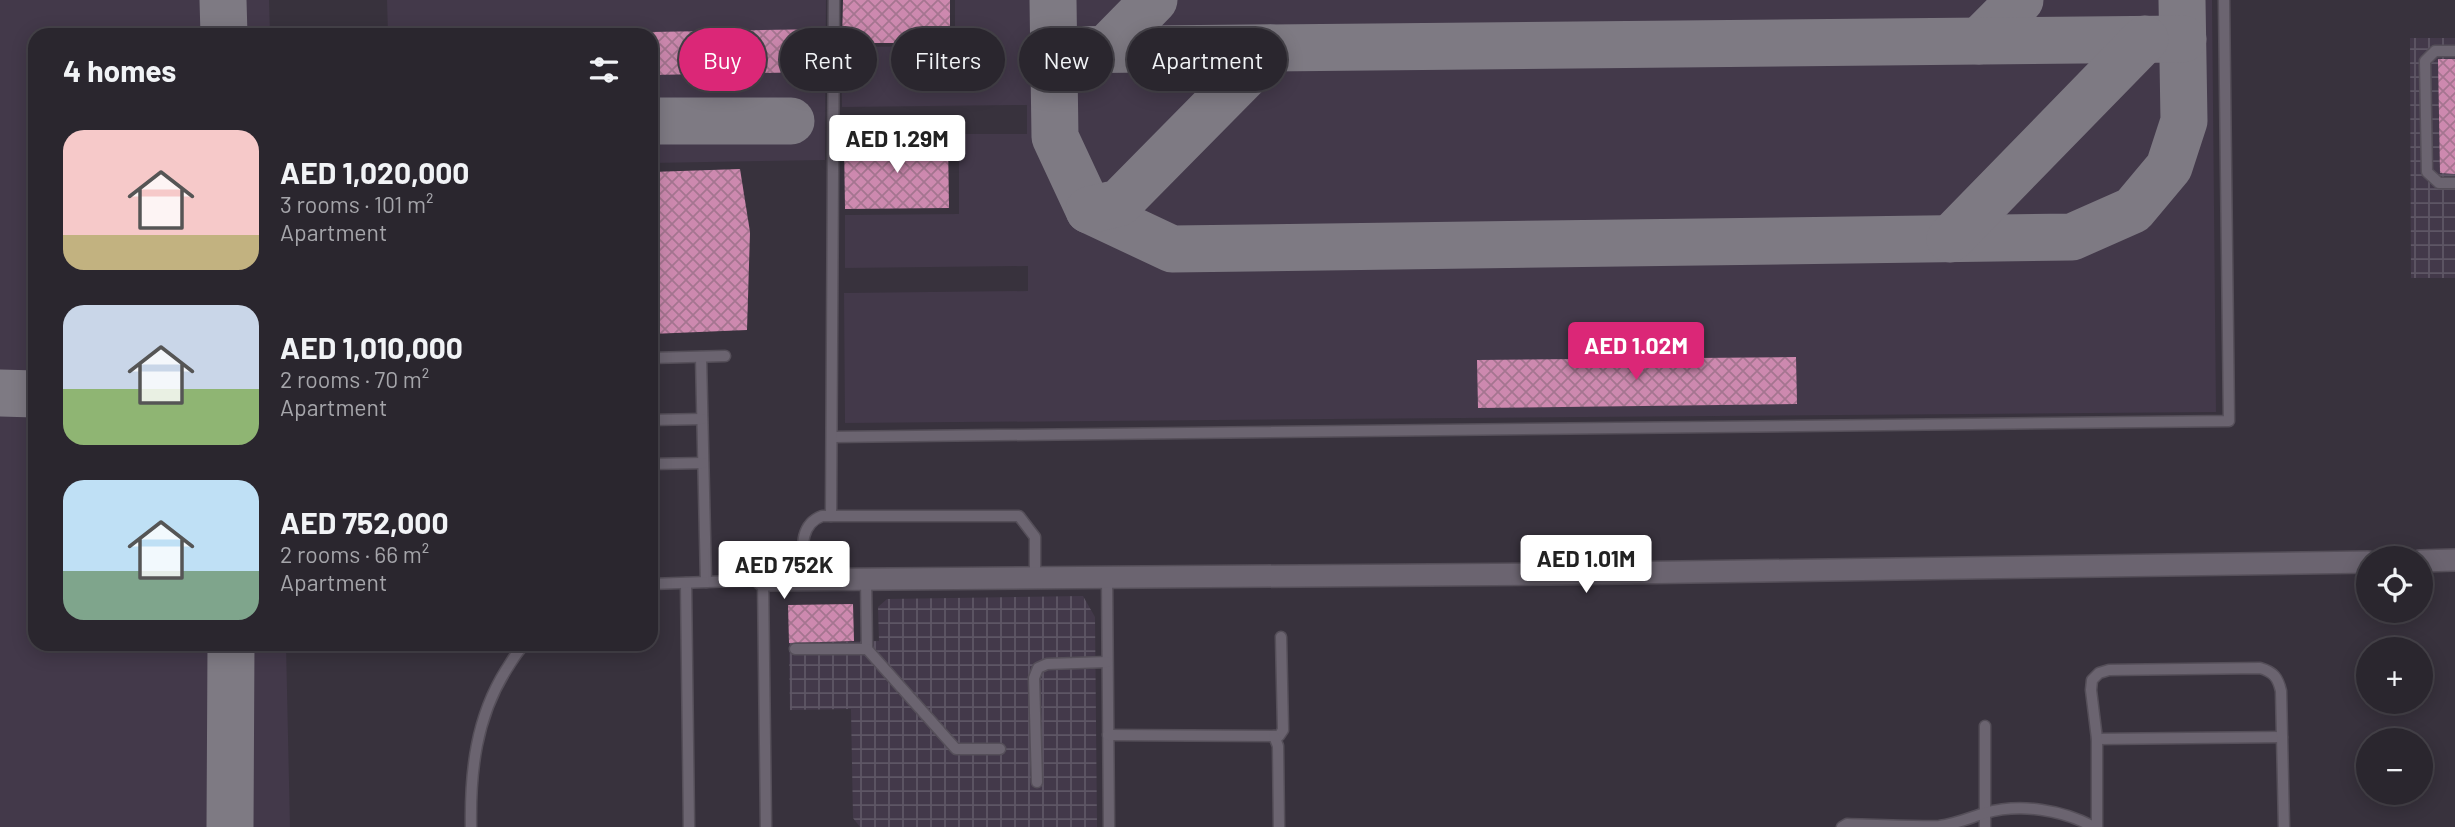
<!DOCTYPE html>
<html lang="en">
<head>
<meta charset="utf-8">
<style>
  :root { --surface:#2a262e; --page:#36323a; --text:#f1f3f6; --muted:#a5a5aa; --line:#46434a; --accent:#db2777 }
  body { margin:0; font-family:Barlow,sans-serif; background:var(--page); color:var(--text); height:100vh; display:flex; flex-direction:column; font-size:26px; white-space:nowrap }
  * { box-sizing:border-box; margin:0 }
  p { font-size:23px; color:var(--muted) }
  .icon { flex:none; width:38px; height:38px; fill:none; stroke:currentColor; stroke-width:2; stroke-linecap:round; stroke-linejoin:round }
  .map { position:relative; flex:1; overflow:hidden }
  .sheet { position:absolute; left:28px; top:28px; width:630px; height:623px; display:flex; flex-direction:column; background:var(--surface); border-radius:21px; box-shadow:0 4px 18px #0003,0 0 0 2px var(--line) }
  .sheet>* { flex:none }
  .hud { position:absolute; left:679px; top:28px; width:665px; height:63px; display:flex; gap:14px }
  .fabs { position:absolute; left:2356px; top:546px; display:grid; gap:14px }
  .fabs a { display:grid; place-items:center; width:77px; height:77px; border-radius:50%; background:var(--surface); box-shadow:0 4px 18px #0003,0 0 0 2px var(--line); font-size:35px }
  .price { position:absolute; translate:-50% -60px; padding:0 16px; border-radius:7px; background:#fff; color:#222; font-size:23px; line-height:46px; filter:drop-shadow(0 2px 4px #0008) }
  .price::after { content:''; position:absolute; left:50%; top:42px; width:21px; height:16px; margin-left:-10px; background:inherit; clip-path:polygon(0 0,100% 0,50% 100%) }
  .price.selected { background:var(--accent); color:#fff }
  ul { padding:0; list-style:none }
  li { display:flex; align-items:center; gap:21px; height:175px; padding:0 35px }
  li span { display:grid; place-items:center; flex:none; width:196px; height:140px; border-radius:21px; color:#555 }
  li>.icon { margin-inline-start:auto }
  span .icon { width:84px; height:84px; fill:#fffc; stroke-width:1 }
  li b { font-size:30px }
  h2 { display:flex; justify-content:space-between; align-items:center; height:84px; padding:0 35px; font-size:30px }
  .pill { padding:0 24px; border-radius:32px; background:var(--surface); box-shadow:0 4px 18px #0003,0 0 0 2px var(--line); font-size:24px; line-height:63px }
  .pill.selected { background:var(--accent); color:#fff }
  .map>svg:first-child { display:block }
  .built { fill:#43394a }
  .industrial { fill:url(#industrial-grid) }
  .lines { fill:none; stroke-linecap:round; stroke-linejoin:round }
  .taxiway { stroke:#7e7a83; stroke-width:47 }
  .building { fill:url(#building-cross-hatch) }
  .service-casing { stroke:#554f59; stroke-width:13 }
  .minor-casing { stroke:#554f59; stroke-width:24 }
  .service { stroke:#6b6470; stroke-width:10 }
  .minor { stroke:#6b6470; stroke-width:21 }
</style>
</head>
<body>
<div class="map">
<svg width="2455" height="827" viewBox="0 0 2455 827">
  <defs>
    <pattern id="industrial-grid" width="8" height="8" patternUnits="userSpaceOnUse" patternTransform="scale(1.75)"><rect width="8" height="8" fill="#43394a"/><path d="M0 4h8M4 0v8" fill="none" stroke="#5e5665"/></pattern>
    <pattern id="building-cross-hatch" width="8" height="8" patternUnits="userSpaceOnUse" patternTransform="scale(1.75)"><rect width="8" height="8" fill="#cd89af"/><path d="M0 0l8 8M0 8l8-8" fill="none" stroke="#a57590"/></pattern>
  </defs>
  <rect width="100%" height="100%" fill="#38323d"/>
  <g class="built">
    <polygon points="0,0 269,0 270,35 35,35 35,644 286,644 290,827 0,827"/>
    <polygon points="387,0 826,0 825,160 651,163 651,35 388,35"/>
    <polygon points="955,0 2212,0 2216,412 845,423 844,293 1028,291 1028,266 845,268 845,215 959,214 959,134 1027,134 1027,105 842,107 841,47 955,46"/>
  </g>
  <g class="industrial">
    <polygon points="2410,38 2455,38 2455,278 2411,278"/>
    <polygon points="1083,596 1095,617 1097,827 860,827 853,818 851,709 790,710 789,643 879,641 878,607 887,599"/>
  </g>
  <g class="lines">
    <g class="taxiway">
      <polyline points="223,0 224,35"/>
      <polyline points="1053,0 1055,137 1089,210 1172,249 2072,237 2133,210 2169,167 2184,121 2182,0"/>
      <polyline points="1979,41 2020,0"/>
      <polyline points="1053,50 2183,39"/>
      <polyline points="1105,50 1154,0"/>
      <polyline points="651,121 791,121"/>
      <polyline points="1089,210 1119,203 1272,48"/>
      <polyline points="1950,239 2145,39"/>
      <polyline points="0,393 35,394"/>
      <polyline points="230,827 231,644"/>
    </g>
  </g>
  <g class="building">
    <polygon points="843,0 950,0 950,43 842,43"/>
    <polygon points="826,29 826,43 820,43 821,72 651,75 651,32"/>
    <polygon points="2438,59 2455,59 2455,174 2440,173"/>
    <polygon points="948,140 949,208 845,209 844,141"/>
    <polygon points="740,169 750,232 747,330 651,334 651,172"/>
    <polygon points="1796,357 1797,404 1478,408 1477,360"/>
    <polygon points="853,604 854,641 789,643 788,605"/>
  </g>
  <g class="lines">
    <g class="service-casing">
      <g id="service">
        <polyline points="2455,51 2435,51 2425,61 2427,172 2439,183 2455,183"/>
        <polyline points="701,357 706,582"/>
        <polyline points="651,358 725,356"/>
        <polyline points="651,420 702,419"/>
        <polyline points="832,437 2229,421 2224,0"/>
        <polyline points="651,464 703,463"/>
        <polyline points="831,516 834,0"/>
        <polyline points="1107,577 1109,827"/>
        <path d="M804 579C804 555 796 526 822 516H1019L1035 537V578"/>
        <polyline points="866,579 867,649"/>
        <polyline points="686,583 689,827"/>
        <polyline points="651,584 763,580 766,827"/>
        <polyline points="795,649 867,649 956,749 1000,749"/>
        <polyline points="1985,726 1985,827"/>
        <polyline points="1108,735 1279,736 1283,730 1281,637"/>
        <polyline points="1274,736 1278,746 1279,827"/>
        <polyline points="2097,739 2282,737"/>
        <polyline points="1037,782 1034,678 1038,668 1047,664 1107,662"/>
        <path d="M471 827C470 771 476 718 506 670 512 661 517 651 525 644"/>
        <path d="M1842 827 1847 824C1877 825 1909 827 1939 826 1956 824 1969 818 1985 813 2021 803 2063 810 2094 827"/>
        <path d="M2097 827V739L2091 690 2092 680 2099 673 2109 670 2260 668C2274 672 2278 678 2281 691L2284 827"/>
      </g>
    </g>
    <g class="minor-casing">
      <g id="minor">
        <polyline points="2420,561 2455,560"/>
        <polyline points="763,580 1550,574 2368,562"/>
      </g>
    </g>
    <use href="#service" class="service"/>
    <use href="#minor" class="minor"/>
  </g>
</svg>
<div class="fabs">
<a><svg class="icon" aria-label="locate" viewBox="0 0 24 24"><circle cx="12" cy="12" r="6"/><path d="M12 2v4M12 18v4M2 12h4M18 12h4"/></svg></a>
<a>+</a>
<a>−</a>
</div>
<b class="price" style="left:897px;top:175px">AED 1.29M</b>
<b class="price selected" style="left:1636px;top:382px">AED 1.02M</b>
<b class="price" style="left:1586px;top:595px">AED 1.01M</b>
<b class="price" style="left:784px;top:601px">AED 752K</b>
<div class="hud">
<a class="pill selected">Buy</a>
<a class="pill">Rent</a>
<a class="pill">Filters</a>
<a class="pill">New</a>
<a class="pill">Apartment</a>
</div>
<section class="sheet">
<h2>4 homes<svg class="icon" aria-label="filters" viewBox="0 0 24 24"><path d="M4 7h16M4 17h16"/><circle cx="9" cy="7" r="2"/><circle cx="15" cy="17" r="2"/></svg></h2>
<ul>
<li><span style="background:linear-gradient(#f6c9c9 75%,#c2b280 0)"><svg class="icon" aria-label="home" viewBox="0 0 24 24"><path d="M3 11l9-7 9 7M6 9v11h12V9"/></svg></span><div><b>AED 1,020,000</b><p>3 rooms · 101 m²</p><p>Apartment</p></div></li>
<li><span style="background:linear-gradient(#c9d6e8 60%,#8fb573 0)"><svg class="icon" aria-label="home" viewBox="0 0 24 24"><path d="M3 11l9-7 9 7M6 9v11h12V9"/></svg></span><div><b>AED 1,010,000</b><p>2 rooms · 70 m²</p><p>Apartment</p></div></li>
<li><span style="background:linear-gradient(#bfe0f5 65%,#7fa58c 0)"><svg class="icon" aria-label="home" viewBox="0 0 24 24"><path d="M3 11l9-7 9 7M6 9v11h12V9"/></svg></span><div><b>AED 752,000</b><p>2 rooms · 66 m²</p><p>Apartment</p></div></li>
</ul>
</section>
</div>
</body>
</html>
